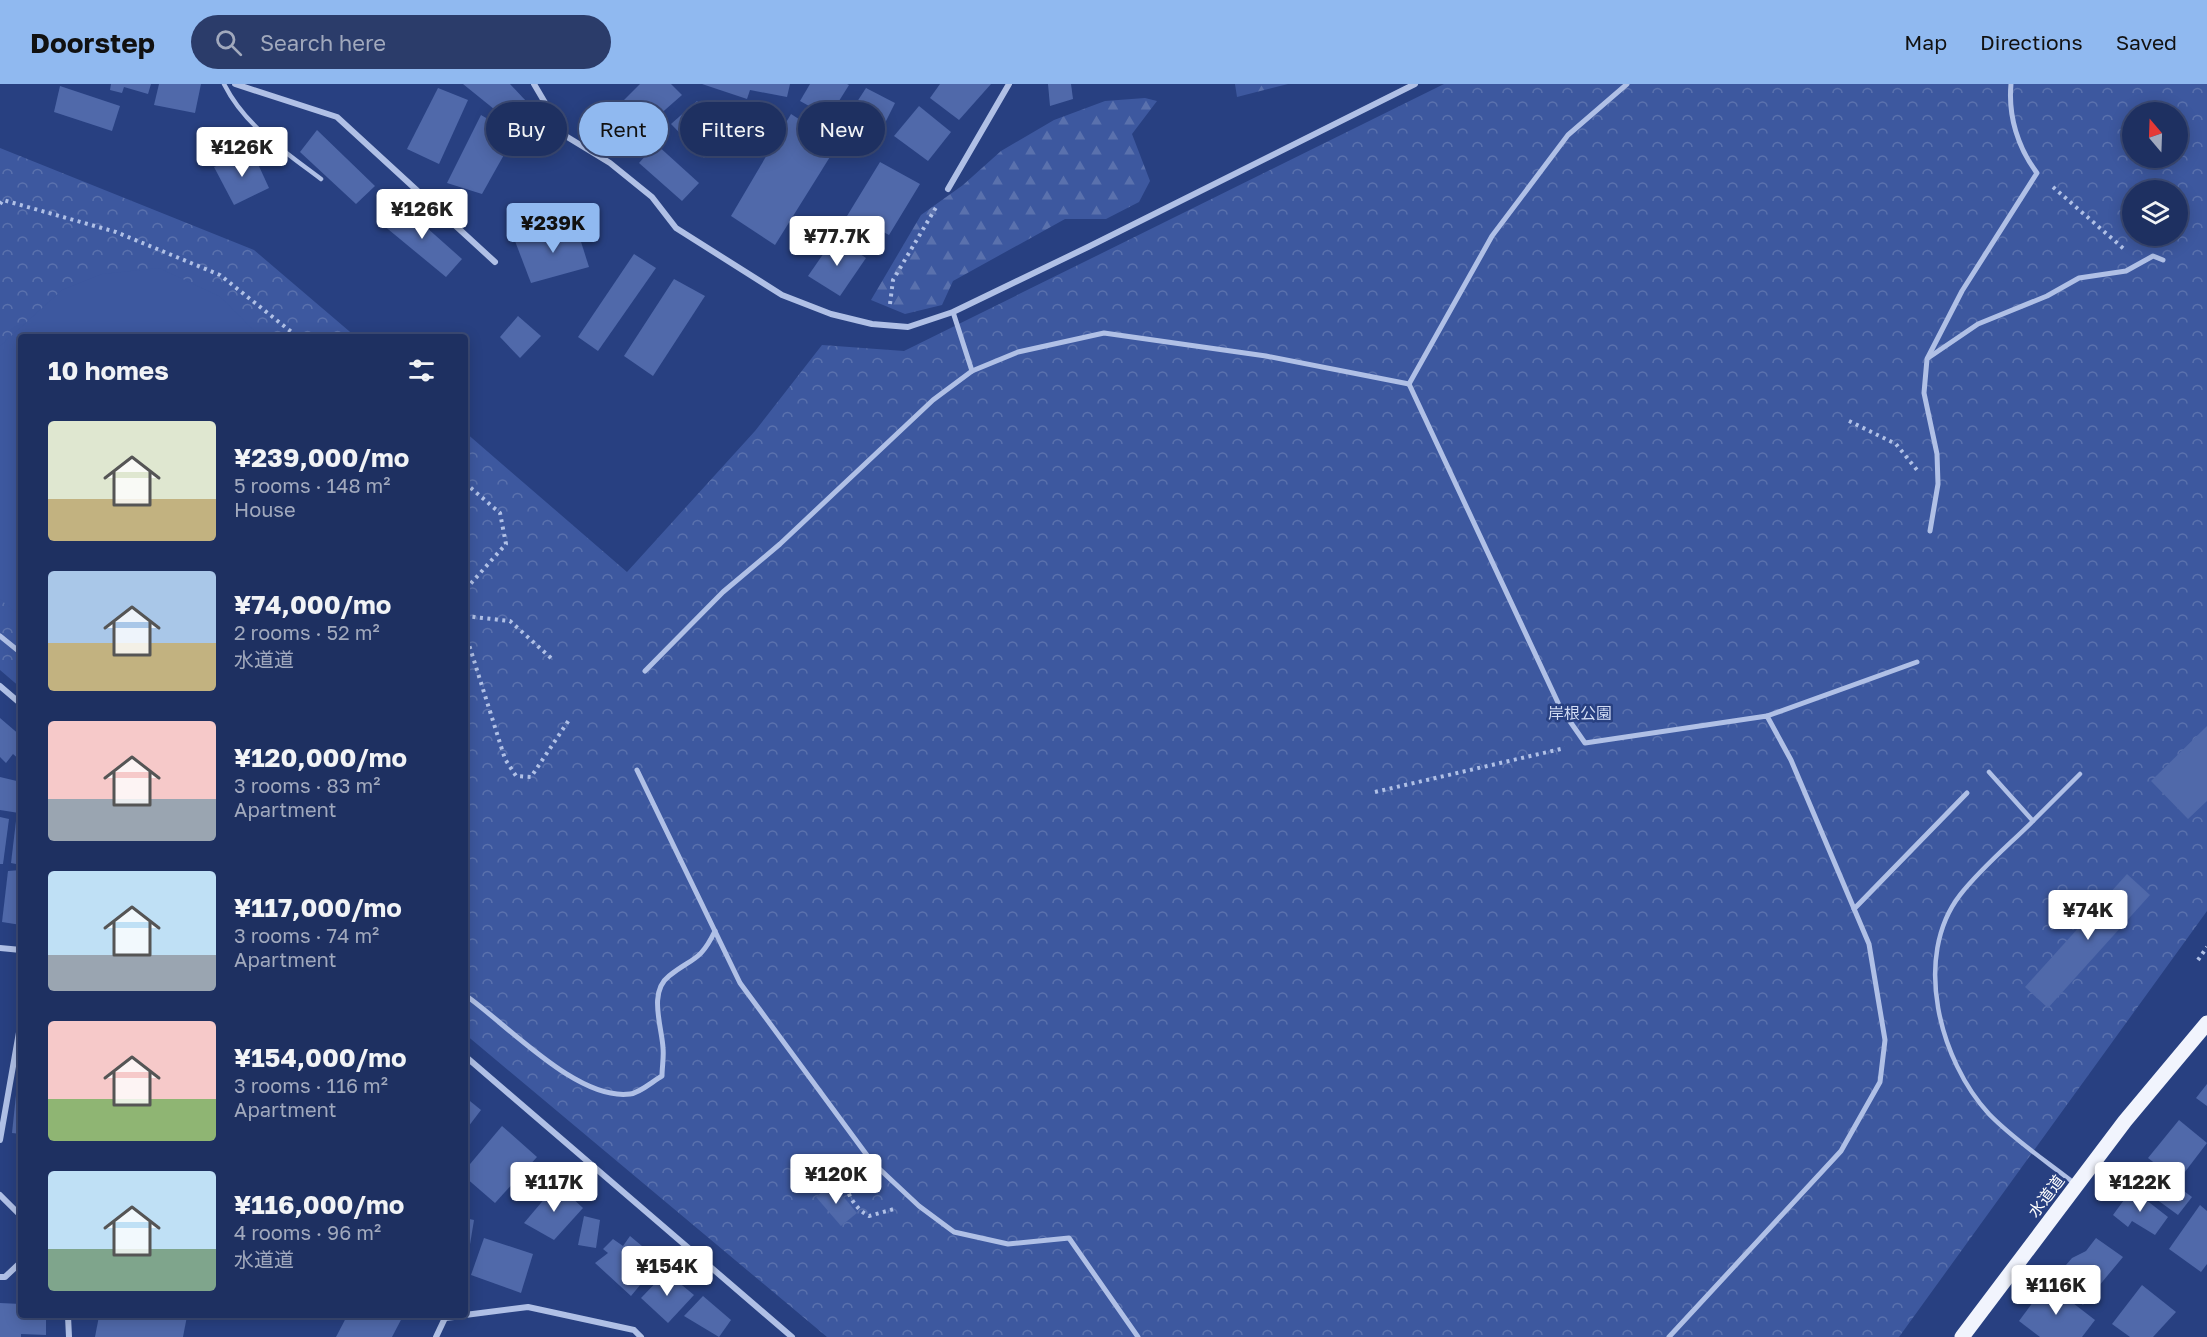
<!DOCTYPE html>
<html lang="en">
<head>
<meta charset="utf-8">
<style>
  :root { --surface:#1e3061; --page:#2b3c6a; --text:#f1f3f6; --muted:#a1a9bd; --line:#3c4b76; --accent:#90b9f0 }
  body { margin:0; font-family:"Golos Text","Noto Sans JP",sans-serif; background:var(--page); color:var(--text); height:100vh; display:flex; flex-direction:column; font-size:22px; white-space:nowrap }
  * { box-sizing:border-box; margin:0 }
  p { font-size:20px; color:var(--muted) }
  .icon { flex:none; width:33px; height:33px; fill:none; stroke:currentColor; stroke-width:2; stroke-linecap:round; stroke-linejoin:round }
  .map { position:relative; flex:1; overflow:hidden }
  .side { position:absolute; left:18px; top:250px; width:450px; height:984px; display:flex; flex-direction:column; background:var(--surface); border-radius:6px; box-shadow:0 3px 15px #0003,0 0 0 2px var(--line) }
  .side>* { flex:none }
  .hud { position:absolute; left:486px; top:18px; width:570px; height:54px; display:flex; gap:12px }
  .needle { width:39px; rotate:341deg }
  .buttons { position:absolute; left:2122px; top:18px; display:grid; gap:12px }
  .buttons a { display:grid; place-items:center; width:66px; height:66px; border-radius:50%; background:var(--surface); box-shadow:0 3px 15px #0003,0 0 0 2px var(--line); font-size:30px }
  .price { position:absolute; translate:-50% -51px; padding:0 14px; border-radius:6px; background:#fff; color:#222; font-size:20px; line-height:39px; filter:drop-shadow(0 2px 3px #0008) }
  .price::after { content:''; position:absolute; left:50%; top:36px; width:18px; height:14px; margin-left:-9px; background:inherit; clip-path:polygon(0 0,100% 0,50% 100%) }
  .price.selected { background:var(--accent); color:#111 }
  ul { padding:0; list-style:none }
  li { display:flex; align-items:center; gap:18px; height:150px; padding:0 30px }
  li span { display:grid; place-items:center; flex:none; width:168px; height:120px; border-radius:6px; color:#555 }
  li>.icon { margin-inline-start:auto }
  span .icon { width:72px; height:72px; fill:#fffc; stroke-width:1 }
  li b { font-size:26px }
  h2 { display:flex; justify-content:space-between; align-items:center; height:72px; padding:0 30px; font-size:26px }
  .tag { padding:0 21px; border-radius:27px; background:var(--surface); box-shadow:0 3px 15px #0003,0 0 0 2px var(--line); font-size:21px; line-height:54px }
  .tag.selected { background:var(--accent); color:#111 }
  header { display:flex; align-items:center; gap:36px; box-sizing:border-box; height:84px; padding:0 30px; background:var(--accent); color:#111 }
  header strong { font-size:28px }
  nav { display:flex; gap:33px; margin-inline-start:auto; font-size:21px }
  .search { width:420px; height:54px; background:var(--page); display:flex; align-items:center; gap:15px; box-sizing:border-box; padding:0 21px; border-radius:33px; color:var(--muted); font-size:22px }
  .map>svg:first-child { display:block }
  .forest { fill:url(#forest-firs) }
  .park { fill:url(#park-crowns); fill-rule:evenodd }
  .garden { fill:#3d589f }
  .building { fill:#5069aa }
  .lines { fill:none; stroke-linecap:round; stroke-linejoin:round }
  .path { stroke:#b0c0e6; stroke-width:4; stroke-dasharray:3 4.5; stroke-linecap:butt }
  .service { stroke:#b0c0e6; stroke-width:4.5 }
  .pedestrian { stroke:#b0c0e6; stroke-width:5 }
  .minor { stroke:#b0c0e6; stroke-width:6 }
  .primary { stroke:#f1f4fd; stroke-width:15 }
  .labels { text-anchor:middle; dominant-baseline:central; stroke-width:5; stroke-linejoin:round; paint-order:stroke }
  .park-label { font-size:16px; fill:#d3ddf5; stroke:#284081 }
  .street-label { font-size:16px; fill:#fff; stroke:#284081 }
</style>
</head>
<body>
<header>
<strong>Doorstep</strong>
<div class="search"><svg class="icon" aria-label="search" viewBox="0 0 24 24"><circle cx="10" cy="10" r="6"/><path d="M15 15l6 6"/></svg>Search here</div>
<nav><a>Map</a><a>Directions</a><a>Saved</a></nav>
</header>
<div class="map">
<svg width="2207" height="1253" viewBox="0 0 2207 1253">
  <defs>
    <pattern id="forest-firs" width="22" height="20" patternUnits="userSpaceOnUse" patternTransform="scale(1.5)"><rect width="22" height="20" fill="#3d589f"/><path d="M5 1l3.5 6h-7zM16 11l3.5 6h-7z" fill="#5a71ad"/></pattern>
    <pattern id="park-crowns" width="20" height="18" patternUnits="userSpaceOnUse" patternTransform="scale(1.5)"><rect width="20" height="18" fill="#3d589f"/><path d="M2 6a3 3 0 1 1 6 0M12 15a3 3 0 1 1 6 0" fill="none" stroke="#5a71ad"/></pattern>
  </defs>
  <rect width="100%" height="100%" fill="#284081"/>
  <g class="forest">
    <polygon points="1235,0 1288,0 1237,13"/>
    <polygon points="1145,14 1157,17 1132,50 1150,97 1139,118 1106,135 1065,135 953,197 942,221 905,230 871,216 921,131 963,101 1001,67 1054,36 1105,17"/>
  </g>
  <g class="park">
    <path d="M1444 0H2207V827L1899 1253H827L465 950V348L627 488 755 347 822 261 904 267ZM2133 28H2178V74H2133ZM2133 106H2178V152H2133Z"/>
    <polygon points="0,64 254,166 356,253 21,254 21,604 0,586"/>
  </g>
  <polygon class="garden" points="159,184 219,212 261,253 21,254 21,533 0,515 0,262 62,206 102,190"/>
  <g class="building">
    <polygon points="111,0 151,0 148,10 124,3 122,9 110,6"/>
    <polygon points="159,0 201,0 195,29 154,21"/>
    <polygon points="463,0 510,0 527,18 510,38"/>
    <polygon points="640,0 671,0 682,11 633,54 611,29"/>
    <polygon points="702,0 790,0 787,13 750,6 747,15"/>
    <polygon points="810,0 847,0 849,1 829,33 800,17"/>
    <polygon points="940,0 991,0 959,36 930,14"/>
    <polygon points="1048,0 1071,0 1073,15 1050,22"/>
    <polygon points="60,2 120,22 112,47 54,28"/>
    <polygon points="438,4 468,16 439,80 407,65"/>
    <polygon points="866,4 895,19 877,55 844,38"/>
    <polygon points="697,17 729,51 704,74 671,40"/>
    <polygon points="919,22 951,48 928,77 894,52"/>
    <polygon points="791,30 838,60 775,161 731,132"/>
    <polygon points="481,31 515,51 482,110 447,99"/>
    <polygon points="317,46 375,102 356,120 300,68"/>
    <polygon points="656,60 699,99 682,117 639,79"/>
    <polygon points="252,67 269,104 234,121 214,83"/>
    <polygon points="880,78 920,100 889,151 872,142 867,148 847,132"/>
    <polygon points="399,119 462,175 446,193 383,141"/>
    <polygon points="576,142 589,183 531,199 515,157"/>
    <polygon points="835,153 866,174 840,212 808,192"/>
    <polygon points="634,170 656,184 598,267 578,253"/>
    <polygon points="674,195 705,212 653,292 624,272"/>
    <polygon points="518,232 541,252 520,274 500,253"/>
    <polygon points="0,634 21,652 21,677 13,670 6,679 0,673"/>
    <polygon points="2207,642 2207,717 2188,735 2151,697"/>
    <polygon points="0,693 21,698 19,729 0,726"/>
    <polygon points="0,733 9,735 3,780 0,780"/>
    <polygon points="16,737 21,738 21,781 11,779"/>
    <polygon points="21,786 21,841 2,838 8,787"/>
    <polygon points="2127,790 2150,811 2048,924 2025,903"/>
    <polygon points="2207,1000 2207,1022 2196,1014"/>
    <polygon points="16,1011 21,1012 21,1050 12,1049"/>
    <polygon points="465,1013 481,1026 465,1047"/>
    <polygon points="2179,1036 2207,1059 2178,1097 2148,1074"/>
    <polygon points="502,1042 537,1073 495,1119 465,1093 465,1086"/>
    <polygon points="20,1077 21,1077 21,1103 16,1103"/>
    <polygon points="2146,1079 2192,1113 2178,1131 2134,1099"/>
    <polygon points="832,1099 857,1129 841,1142 816,1113"/>
    <polygon points="557,1100 583,1124 554,1156 524,1139"/>
    <polygon points="2132,1105 2168,1133 2155,1151 2132,1137 2128,1143 2113,1131"/>
    <polygon points="2200,1121 2207,1127 2207,1180 2201,1188 2169,1165"/>
    <polygon points="584,1132 600,1136 596,1164 578,1161"/>
    <polygon points="465,1134 474,1136 466,1185 465,1185"/>
    <polygon points="630,1152 660,1177 631,1212 595,1179 608,1169 603,1165 613,1155 623,1162"/>
    <polygon points="484,1154 533,1170 521,1209 471,1191"/>
    <polygon points="2096,1154 2123,1173 2083,1221 2053,1196 2072,1174 2086,1167"/>
    <polygon points="666,1188 694,1211 668,1239 641,1214"/>
    <polygon points="2047,1199 2095,1236 2082,1253 2040,1253 2019,1237"/>
    <polygon points="2142,1201 2176,1228 2153,1253 2130,1253 2112,1240"/>
    <polygon points="703,1212 731,1236 719,1253 684,1232"/>
    <polygon points="0,1219 21,1220 21,1232 46,1232 46,1251 21,1250 21,1253 0,1253"/>
    <polygon points="99,1232 187,1232 183,1253 95,1253"/>
    <polygon points="347,1232 403,1232 392,1253 336,1253"/>
  </g>
  <g class="lines">
    <g class="path">
      <polyline points="2053,103 2124,165"/>
      <polyline points="0,120 3,116 116,148 220,191 299,254"/>
      <polyline points="890,220 893,196 938,120"/>
      <polyline points="1849,337 1896,360 1917,386"/>
      <polyline points="465,399 500,429 506,460 465,506"/>
      <polyline points="465,532 510,537 551,574"/>
      <polyline points="465,548 505,675 516,692 531,693 569,636"/>
      <polyline points="1375,708 1565,664"/>
      <polyline points="2198,876 2207,863"/>
      <path d="M843 1073C842 1096 848 1121 869 1132L894 1125"/>
    </g>
    <g class="service">
      <path d="M224 0C245 42 284 67 321 95"/>
      <path d="M1989 688 2033 737C2009 761 1981 784 1960 811 1912 873 1940 977 1989 1030 2013 1055 2046 1077 2074 1099"/>
      <polyline points="2033,737 2080,690"/>
    </g>
    <g class="pedestrian">
      <polyline points="953,228 972,287"/>
      <polyline points="1928,274 1978,240 2047,212 2079,194 2126,187 2153,172 2163,176"/>
      <polyline points="1409,300 1560,623 1585,659 1767,632 1791,676 1869,860 1885,956 1880,998 1841,1067 1669,1253"/>
      <polyline points="1409,300 1492,152 1568,51 1627,0"/>
      <path d="M1930 447 1938 400 1937 370 1924 309 1927 275 1962 207 2037 89C2018 64 2008 32 2011 0"/>
      <polyline points="0,552 21,569"/>
      <polyline points="645,587 723,508 780,460 933,316 972,287 1018,268 1104,249 1266,272 1409,300"/>
      <polyline points="1767,632 1917,578"/>
      <polyline points="637,686 740,899 872,1078 919,1122 954,1148 1008,1160 1069,1154 1138,1253"/>
      <polyline points="1854,825 1967,709"/>
      <path d="M465 911C507 940 577 1017 630 1010 640 1009 653 997 662 992 662 983 664 973 663 964 662 943 648 908 669 892 693 873 700 878 715 847"/>
    </g>
    <g class="minor">
      <polyline points="235,0 337,33 495,178"/>
      <polyline points="534,0 564,51 610,79 652,113 676,144 782,211 831,230 872,240 908,243 953,228 1088,163 1415,0"/>
      <polyline points="948,105 1009,0"/>
      <polyline points="0,602 21,620"/>
      <polyline points="0,864 21,866"/>
      <polyline points="465,972 792,1253"/>
      <polyline points="0,1056 21,937"/>
      <polyline points="0,1111 21,1132"/>
      <polyline points="0,1193 5,1193 21,1178"/>
      <polyline points="465,1231 528,1223 634,1246 641,1253"/>
      <polyline points="68,1232 69,1253"/>
      <polyline points="445,1234 463,1232"/>
      <polyline points="436,1253 445,1234 443,1232"/>
    </g>
    <polyline class="primary" points="1962,1253 2125,1037 2207,939"/>
  </g>
  <g class="labels">
    <g class="park-label">
      <text x="1580" y="629">岸根公園</text>
    </g>
    <g class="street-label">
      <text transform="translate(2046 1112) rotate(-53)">水道道</text>
    </g>
  </g>
</svg>
<div class="buttons">
<a><svg class="needle" viewBox="-14 -14 28 28"><path d="M0-13l5 13h-10z" fill="#e53935"/><path d="M0 13l5-13h-10z" fill="#a1a9bd"/></svg></a>
<a><svg class="icon" aria-label="layers" viewBox="0 0 24 24"><path d="M12 4l9 5-9 5-9-5zM3 14l9 5 9-5"/></svg></a>
</div>
<b class="price" style="left:242px;top:94px">¥126K</b>
<b class="price" style="left:422px;top:156px">¥126K</b>
<b class="price selected" style="left:553px;top:170px">¥239K</b>
<b class="price" style="left:837px;top:183px">¥77.7K</b>
<b class="price" style="left:2088px;top:857px">¥74K</b>
<b class="price" style="left:836px;top:1121px">¥120K</b>
<b class="price" style="left:554px;top:1129px">¥117K</b>
<b class="price" style="left:2140px;top:1129px">¥122K</b>
<b class="price" style="left:667px;top:1213px">¥154K</b>
<b class="price" style="left:2056px;top:1232px">¥116K</b>
<div class="hud">
<a class="tag">Buy</a>
<a class="tag selected">Rent</a>
<a class="tag">Filters</a>
<a class="tag">New</a>
</div>
<section class="side">
<h2>10 homes<svg class="icon" aria-label="filters" viewBox="0 0 24 24"><path d="M4 7h16M4 17h16"/><circle cx="9" cy="7" r="2"/><circle cx="15" cy="17" r="2"/></svg></h2>
<ul>
<li><span style="background:linear-gradient(#dfe7d0 65%,#c2b280 0)"><svg class="icon" aria-label="home" viewBox="0 0 24 24"><path d="M3 11l9-7 9 7M6 9v11h12V9"/></svg></span><div><b>¥239,000/mo</b><p>5 rooms · 148 m²</p><p>House</p></div></li>
<li><span style="background:linear-gradient(#a9c7e8 60%,#c2b280 0)"><svg class="icon" aria-label="home" viewBox="0 0 24 24"><path d="M3 11l9-7 9 7M6 9v11h12V9"/></svg></span><div><b>¥74,000/mo</b><p>2 rooms · 52 m²</p><p>水道道</p></div></li>
<li><span style="background:linear-gradient(#f6c9c9 65%,#9aa5b1 0)"><svg class="icon" aria-label="home" viewBox="0 0 24 24"><path d="M3 11l9-7 9 7M6 9v11h12V9"/></svg></span><div><b>¥120,000/mo</b><p>3 rooms · 83 m²</p><p>Apartment</p></div></li>
<li><span style="background:linear-gradient(#bfe0f5 70%,#9aa5b1 0)"><svg class="icon" aria-label="home" viewBox="0 0 24 24"><path d="M3 11l9-7 9 7M6 9v11h12V9"/></svg></span><div><b>¥117,000/mo</b><p>3 rooms · 74 m²</p><p>Apartment</p></div></li>
<li><span style="background:linear-gradient(#f6c9c9 65%,#8fb573 0)"><svg class="icon" aria-label="home" viewBox="0 0 24 24"><path d="M3 11l9-7 9 7M6 9v11h12V9"/></svg></span><div><b>¥154,000/mo</b><p>3 rooms · 116 m²</p><p>Apartment</p></div></li>
<li><span style="background:linear-gradient(#bfe0f5 65%,#7fa58c 0)"><svg class="icon" aria-label="home" viewBox="0 0 24 24"><path d="M3 11l9-7 9 7M6 9v11h12V9"/></svg></span><div><b>¥116,000/mo</b><p>4 rooms · 96 m²</p><p>水道道</p></div></li>
</ul>
</section>
</div>
</body>
</html>
